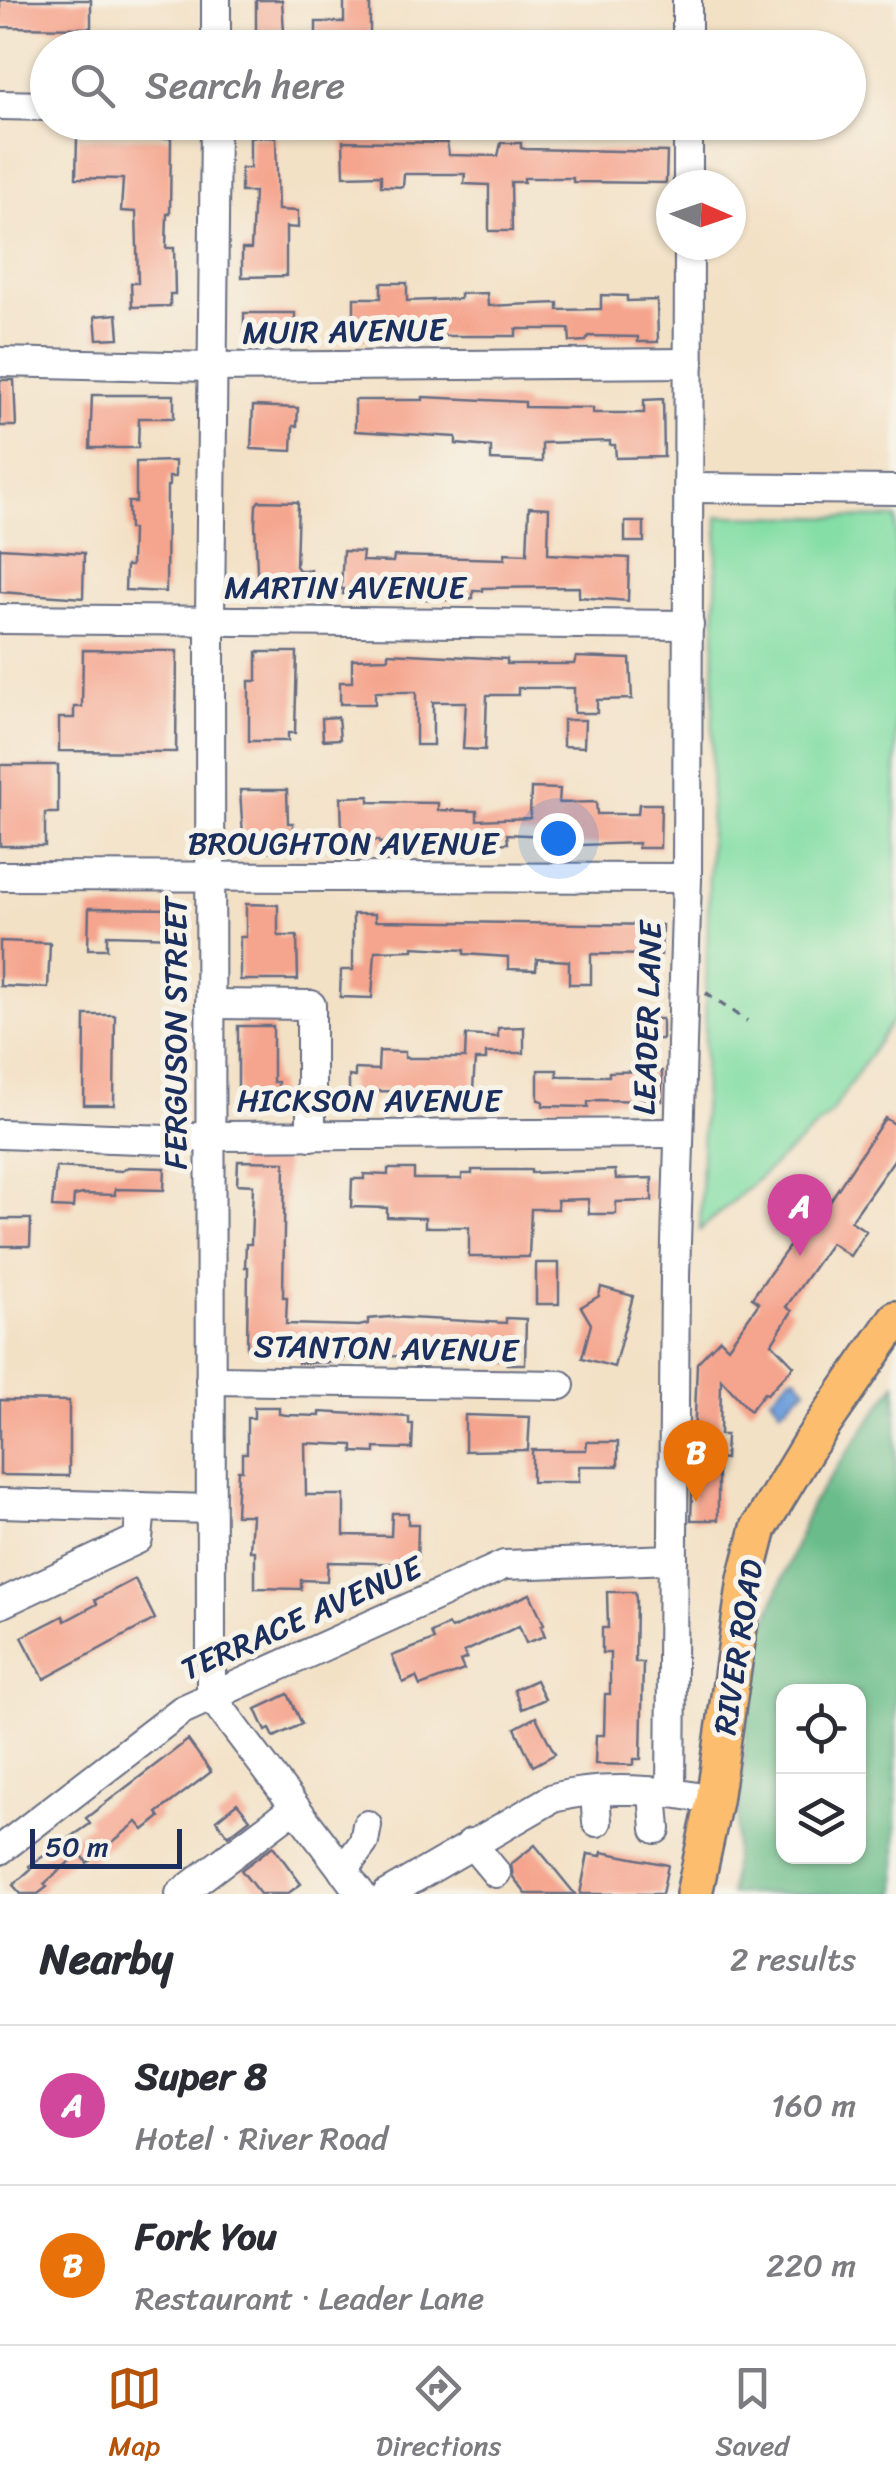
<!DOCTYPE html>
<html lang="en">
<head>
<meta charset="utf-8">
<style>
  :root { --surface:#fff; --page:#f2f2f3; --text:#2b2b33; --muted:#7c7c81; --line:#e1e1e2; --accent:#b45309 }
  body { margin:0; font-family:Sriracha,sans-serif; background:var(--page); color:var(--text) }
  .controls { position:absolute; right:30px; bottom:30px; display:grid; overflow:hidden; border-radius:20px; box-shadow:0 2px 8px #0004 }
  .controls button { width:90px; height:90px; display:grid; place-items:center; padding:0; border:0; border-bottom:2px solid var(--line); background:var(--surface); color:var(--text); font:50px sans-serif }
  .compass { position:absolute; left:656px; top:170px; width:90px; height:90px; border-radius:50%; background:var(--surface); box-shadow:0 2px 8px #0004; rotate:92deg }
  .scale { position:absolute; left:30px; bottom:25px; width:152px; box-sizing:border-box; padding-left:10px; border:5px solid #1b2f5e; border-top:0; font-size:28px; line-height:35px; white-space:nowrap; color:#1b2f5e; -webkit-text-stroke:8px #f7f3e8; paint-order:stroke }
  .you { position:absolute; left:558px; top:838px; width:35px; height:35px; margin:-25px; border:8px solid #fff; border-radius:50%; background:#1a73e8; box-shadow:0 0 0 15px #1a73e833 }
  .badge { display:grid; place-items:center; width:65px; height:65px; border-radius:50%; background:var(--accent); color:#fff; font-size:32px; font-weight:700 }
  .pin { position:absolute; translate:-50% -82px; filter:drop-shadow(0 2px 5px #0008) }
  .pin::after { content:''; position:absolute; top:52px; width:35px; height:30px; background:inherit; clip-path:polygon(0 0,100% 0,50% 100%) }
  .list { margin:0; padding:0; list-style:none }
  h2 { display:flex; justify-content:space-between; align-items:center; height:130px; margin:0; padding:0 40px; font-size:42px }
  h2 small { font-size:32px; font-weight:400; color:var(--muted) }
  .list li { display:grid; grid-template-columns:65px 1fr auto; gap:30px; align-items:center; box-sizing:border-box; height:160px; padding:0 40px; border-top:2px solid var(--line) }
  .list b { display:block; font-size:38px; white-space:nowrap }
  .list p { margin:0; font-size:32px; white-space:nowrap; color:var(--muted) }
  .list em { font-size:32px; font-style:normal; color:var(--muted) }
  .icon { flex:none; width:55px; height:55px; fill:none; stroke:currentColor; stroke-width:2; stroke-linecap:round; stroke-linejoin:round }
  .map { position:relative; flex:none; width:896px; height:1894px; overflow:hidden }
  .search { position:absolute; background:var(--surface); box-shadow:0 2px 8px #0004; left:30px; right:30px; top:30px; height:110px; display:flex; align-items:center; gap:25px; box-sizing:border-box; padding:0 35px; border-radius:55px; color:var(--muted); font-size:38px }
  .sheet { height:450px; background:var(--surface) }
  nav { display:flex; justify-content:space-around; align-items:center; box-sizing:border-box; height:140px; border-top:2px solid var(--line); background:var(--surface); font-size:28px; color:var(--muted) }
  nav a { display:grid; justify-items:center; gap:5px }
  nav .on { color:var(--accent) }
  .map>svg:first-child { display:block }
</style>
</head>
<body>
<div class="map">
<svg width="896" height="1894" viewBox="0 0 896 1894">
  <rect width="100%" height="100%" fill="#f7f3e8"/>
  <filter id="ink" filterUnits="userSpaceOnUse"><feTurbulence type="fractalNoise" baseFrequency=".01" numOctaves="2"/><feDisplacementMap in="SourceGraphic" scale="20" xChannelSelector="R" yChannelSelector="G"/><feConvolveMatrix kernelMatrix="1 2 1 2 8 2 1 2 1" color-interpolation-filters="sRGB"/></filter>
  <filter id="wash" filterUnits="userSpaceOnUse"><feTurbulence type="fractalNoise" baseFrequency=".0048" numOctaves="4" result="noise"/><feDisplacementMap in="SourceGraphic" scale="40" xChannelSelector="R" yChannelSelector="G"/><feGaussianBlur stdDeviation="2.25" result="paint"/><feColorMatrix in="noise" values="0 0 0 0 0 0 0 0 0 0 0 0 0 0 0 0 0 1.4 0 .05"/><feComposite in="paint" operator="in"/></filter>
  <g filter="url(#wash)">
    <rect width="100%" height="100%" fill="#f3e1c6"/>
    <!-- green -->
    <path fill="#84dea5" stroke="#508682" stroke-width="2.5" d="M718 516 896 518V1015L830 1115 700 1230Z"/>
    <!-- forest -->
    <path fill="#6bbd8a" stroke="#437674" stroke-width="2.5" fill-rule="evenodd" d="M896 1383V1894H730L754 1653 811 1505ZM784 1692H858V1856H784Z"/>
    <!-- water -->
    <path fill="#73a2dc" stroke="#47689d" stroke-width="2.5" d="M792 1376H796L806 1388 781 1410 771 1397Z"/>
    <g id="blocks">
      <!-- building -->
      <g fill="#f5a48d">
        <path d="M0 0H91V28L0 27Z"/>
        <path d="M256 0H282L285 48H250V32H256Z"/>
        <path d="M344 0H370V48H321V41H316V22H344Z"/>
        <path d="M250 137H276L278 210 298 211V228L286 227V276L242 277V249H251L254 192H241V168H250Z"/>
        <path d="M77 138H171L170 214H167L166 248H174L175 294H170V306L132 307 131 283H138L136 212 121 211 123 179 76 178Z"/>
        <path d="M343 141 447 143 449 155 498 156 501 143H521V148L525 149 667 152 666 183 573 182V178H524V182H511L512 231H489V185L464 184 465 174H404L403 187 381 186V175L344 176Z"/>
        <path d="M381 283H407V301L460 299V294L487 293 488 306 558 303V310L601 309V295L627 296V301L657 300 658 342H638V337L589 336 586 341 570 342 569 329H516V336H433L432 323 377 324V339H354V298H381Z"/>
        <path d="M244 313H295V334H291L290 338H244Z"/>
        <path d="M117 314 119 338 97 339 95 316Z"/>
        <path d="M0 380H14L16 426H0Z"/>
        <path d="M92 395H174V418H139L138 448H90Z"/>
        <path d="M423 397 525 402V407L593 408V413H644V400L663 399 664 457 616 458 615 445H610V441L542 443V462L491 460V447L456 444V437L355 431V400H423Z"/>
        <path d="M253 406 298 408 297 426H293L292 451 251 449Z"/>
        <path d="M175 461V477H169V486H167L166 592 125 590 126 566H131L132 529H129L128 502H136V462Z"/>
        <path d="M259 501 298 502 296 566 299 570H311L312 590 258 594 255 524 256 505Z"/>
        <path d="M529 507 549 508 548 554 629 558 628 601 579 597V587L483 588V591H473V598L444 600 343 594 344 589H341L343 551 363 552 362 561 393 562 394 556 505 559V553L527 554Z"/>
        <rect x="625" y="522" width="19" height="20"/>
        <path d="M0 548 84 553 83 598 0 592Z"/>
        <path d="M83 650 177 651 176 752 59 751V718H74V707H82Z"/>
        <path d="M257 652H297L295 733H288V741H249V681H257Z"/>
        <path d="M388 653 507 659V664H574L576 657 630 659 632 699 597 700V713H574V688H518V695H487L485 750 463 749 466 702H433V745H416V692H375V704H340V682H352V659L388 658Z"/>
        <path d="M338 717 340 739 323 740 322 718Z"/>
        <path d="M563 720H585L584 747 563 746Z"/>
        <path d="M0 765H58V813H45V846H0Z"/>
        <path d="M531 788 560 789 559 803 596 802 597 814H638L639 804H661L660 848H638V843L551 846V840H545L546 836 507 834 508 843 488 844H453V838L402 837V843H379V840L357 841V835L342 836 341 797 369 796V802L438 803V810L477 811V820L530 818Z"/>
        <path d="M240 790H287L288 823H293L294 850 244 852Z"/>
        <path d="M246 904 278 905V936H297L298 980H240V937H246Z"/>
        <path d="M89 908 177 909V937L107 935V949H88Z"/>
        <path d="M353 914H375V921L662 925 661 955 591 954V984H569V961L537 959 536 970 508 969V957L464 954V950L413 947V950L375 951 372 998 340 997 341 970H353Z"/>
        <path d="M0 941 50 943 48 988 0 986Z"/>
        <path d="M85 1015H115L114 1105H84Z"/>
        <path d="M639 1019H662V1039H638Z"/>
        <path d="M238 1026H273V1082H278V1108H238Z"/>
        <path d="M524 1027V1053H486V1060H475L472 1104 426 1106 425 1092 372 1091V1101H349V1076L355 1077V1069L378 1070 379 1051 405 1052V1058H465L466 1035 498 1037V1028Z"/>
        <path d="M538 1070H557V1076H609V1072L662 1071V1101L598 1100 588 1102V1107L543 1106V1101L538 1100Z"/>
        <path d="M885 1118 896 1125V1157L851 1221 866 1231 850 1256 831 1243 786 1307 792 1311 772 1343 794 1366 767 1394 764 1393 750 1411 721 1379 720 1435H726L725 1459 718 1458V1520H691L697 1363 720 1339 728 1347 759 1303 752 1298 814 1212 820 1216Z"/>
        <path d="M238 1161 285 1162 283 1297H287L286 1324 359 1326 368 1324V1319L389 1317 506 1323V1318L526 1319 525 1364H507L508 1360 436 1355V1350L403 1351V1356L347 1357 342 1358V1362L298 1363V1350L247 1348 248 1267H245L246 1244H251L253 1185 237 1184Z"/>
        <path d="M56 1167 122 1171 128 1167 165 1168 164 1190 115 1189V1195L83 1194 74 1196 73 1208 52 1207Z"/>
        <path d="M388 1169H414V1179H462V1174H472V1170H531V1173L615 1170 616 1179 652 1178V1201L616 1202V1214H589L588 1199 557 1200 558 1209H531L529 1257H469V1227H425V1218L387 1217V1208L351 1207 352 1179H364V1174L388 1175Z"/>
        <path d="M0 1219H31L30 1246H0Z"/>
        <rect x="536" y="1263" width="23" height="41"/>
        <path d="M601 1287 633 1296 614 1367 582 1358 591 1324 581 1307 599 1296Z"/>
        <path d="M0 1400 69 1401V1476L0 1475Z"/>
        <path d="M254 1407H279V1414L287 1415 320 1416V1412L409 1417V1424H413L412 1449 375 1448V1453L353 1452V1445L305 1443 306 1495H344V1535L391 1536 392 1513H408V1524H418L417 1564 328 1562 327 1581 301 1580V1589L255 1588V1551H250L252 1515H236L238 1470H242V1453H247V1418H254Z"/>
        <path d="M465 1415 530 1417 528 1450 465 1451Z"/>
        <path d="M587 1442H618V1466H579V1482H532V1450H586Z"/>
        <path d="M135 1579 155 1619 44 1679 22 1637 63 1616 65 1621 97 1604 95 1600Z"/>
        <path d="M607 1592H635L636 1600 635 1662H643L641 1759H634V1765L595 1764 596 1735H604L605 1694H610V1653H602V1628H608Z"/>
        <path d="M530 1594 544 1624 541 1626 545 1636 526 1643 519 1626 464 1652 467 1658 460 1661 464 1670 420 1686 416 1677 403 1683 392 1656 434 1640 431 1633 448 1625 451 1629Z"/>
        <path d="M536 1680 545 1699 522 1709 514 1690Z"/>
        <path d="M288 1694 302 1724 274 1737 270 1729 266 1731 256 1709Z"/>
        <path d="M536 1717 555 1754 533 1766 515 1728Z"/>
        <path d="M188 1740 211 1772 157 1813 160 1817 144 1830 137 1822 87 1863 82 1855 76 1856 44 1884 47 1887 38 1894H21L13 1885 31 1869 29 1866 90 1824 86 1818Z"/>
        <path d="M237 1803 250 1819 228 1836 216 1820Z"/>
        <path d="M535 1845 575 1894H526L513 1877 511 1864Z"/>
        <path d="M273 1846 301 1884 287 1894H260L241 1870Z"/>
        <path d="M602 1852 668 1865 662 1894H580L588 1854 601 1856Z"/>
      </g>
    </g>
  </g>
  <g filter="url(#ink)">
    <use href="#blocks" fill-opacity="0" stroke="#676d82" stroke-width="2.5"/>
    <g fill="none" stroke-linecap="round" stroke-linejoin="round">
      <defs>
        <g id="minor">
          <path d="M687 0V48"/>
          <path d="M216 48V0"/>
          <path d="M0 105 48 106"/>
          <path d="M215 122 210 621 211 1696 361 1894"/>
          <path d="M688 122V185"/>
          <path d="M0 362 211 367 689 363"/>
          <path d="M689 488 896 490"/>
          <path d="M0 619 689 625"/>
          <path d="M0 876 687 878"/>
          <path d="M210 1004 311 1005V1136"/>
          <path d="M0 1134 167 1140 209 1136 678 1133"/>
          <path d="M210 1380 560 1385"/>
          <path d="M0 1503 209 1509"/>
          <path d="M0 1604 138 1539 141 1507"/>
          <path d="M595 1792 597 1822"/>
          <path d="M653 1793 656 1829"/>
          <path d="M671 1793 675 1276 687 878 689 245"/>
          <path d="M471 1843 496 1873"/>
          <path d="M0 1850 182 1710 504 1565 673 1559"/>
          <path d="M343 1871 364 1842 367 1825"/>
          <path d="M180 1894 294 1808"/>
          <path d="M387 1894 553 1798C598 1785 668 1789 714 1801"/>
        </g>
        <path id="major" d="M694 1894 714 1801 746 1579 759 1528 809 1445 896 1319"/>
      </defs>
      <!-- minor casing -->
      <use href="#minor" stroke="#676d82" stroke-width="32"/>
      <!-- major casing -->
      <use href="#major" stroke="#676d82" stroke-width="40"/>
      <!-- path -->
      <path stroke="#676d82" stroke-width="4" stroke-dasharray="8 8" stroke-linecap="butt" d="M706 993 747 1021"/>
      <!-- minor -->
      <use href="#minor" stroke="#fff" stroke-width="28"/>
      <!-- major -->
      <use href="#major" stroke="#fcbd6e" stroke-width="35"/>
    </g>
  </g>
  <g text-anchor="middle" stroke-width="10" stroke-linejoin="round" paint-order="stroke">
    <!-- street labels -->
    <g font-size="32" fill="#1b2f5e" stroke="#f7f3e8">
      <text transform="translate(344 331) rotate(-1)" y="11">MUIR AVENUE</text>
      <text x="345" y="598">MARTIN AVENUE</text>
      <text x="343" y="854">BROUGHTON AVENUE</text>
      <text transform="translate(647 1018) rotate(-88)" y="11">LEADER LANE</text>
      <text transform="translate(175 1033) rotate(-90)" y="11">FERGUSON STREET</text>
      <text x="369" y="1111">HICKSON AVENUE</text>
      <text transform="translate(386 1348) rotate(1)" y="11">STANTON AVENUE</text>
      <text transform="translate(301 1618) rotate(-24)" y="11">TERRACE AVENUE</text>
      <text transform="translate(738 1647) rotate(-81)" y="11">RIVER ROAD</text>
    </g>
  </g>
</svg>
<div class="controls">
<button><svg class="icon" aria-label="locate" viewBox="0 0 24 24"><circle cx="12" cy="12" r="6"/><path d="M12 2v4M12 18v4M2 12h4M18 12h4"/></svg></button>
<button><svg class="icon" aria-label="layers" viewBox="0 0 24 24"><path d="M12 4l9 5-9 5-9-5zM3 14l9 5 9-5"/></svg></button>
</div>
<svg class="compass" viewBox="-18 -18 36 36"><path d="M0-13l5 13h-10z" fill="#e53935"/><path d="M0 13l5-13h-10z" fill="#7c7c81"/></svg>
<div class="scale">50 m</div>
<div class="you"></div>
<div class="pin badge" style="left:800px;top:1256px;background:#d1479c">A</div>
<div class="pin badge" style="left:696px;top:1502px;background:#e8710a">B</div>
<div class="search"><svg class="icon" aria-label="search" viewBox="0 0 24 24"><circle cx="10" cy="10" r="6"/><path d="M15 15l6 6"/></svg>Search here</div>
</div>
<section class="sheet">
<h2>Nearby<small>2 results</small></h2>
<ul class="list">
<li><span class="badge" style="background:#d1479c">A</span><div><b>Super 8</b><p>Hotel · River Road</p></div><em>160 m</em></li>
<li><span class="badge" style="background:#e8710a">B</span><div><b>Fork You</b><p>Restaurant · Leader Lane</p></div><em>220 m</em></li>
</ul>
</section>
<nav>
<a class="on"><svg class="icon" aria-label="map" viewBox="0 0 24 24"><path d="M3 6l6-2 6 2 6-2v14l-6 2-6-2-6 2zM9 4v14M15 6v14"/></svg>Map</a>
<a><svg class="icon" aria-label="directions" viewBox="0 0 24 24"><path d="M12 3l9 9-9 9-9-9zM9 14v-3h6M13 9l2 2-2 2"/></svg>Directions</a>
<a><svg class="icon" aria-label="saved" viewBox="0 0 24 24"><path d="M7 4h10v16l-5-4-5 4z"/></svg>Saved</a>
</nav>
</body>
</html>
